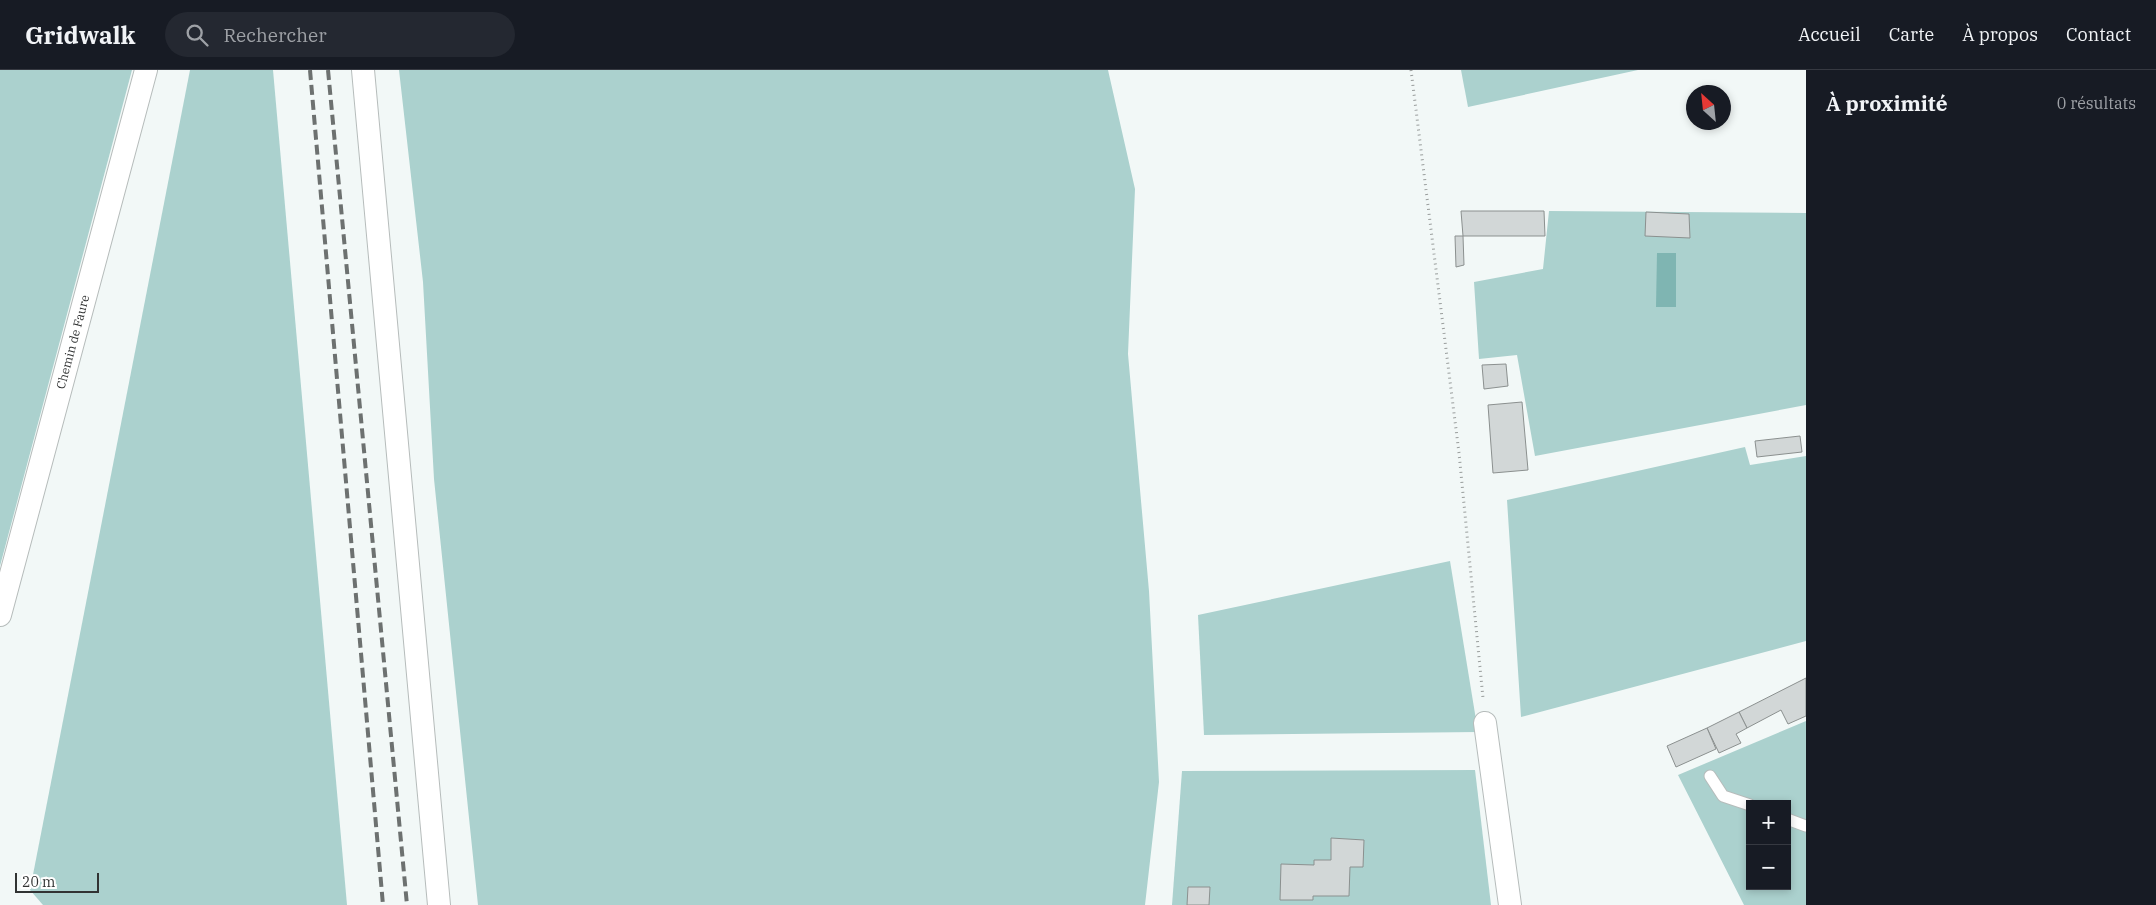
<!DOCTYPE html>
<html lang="fr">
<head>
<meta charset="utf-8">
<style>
  :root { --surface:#171b24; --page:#242831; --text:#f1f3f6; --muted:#9ea1a6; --line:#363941 }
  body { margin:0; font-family:"IBM Plex Serif",serif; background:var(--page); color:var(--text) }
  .controls { position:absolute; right:15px; bottom:15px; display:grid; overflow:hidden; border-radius:0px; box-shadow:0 2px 8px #0003 }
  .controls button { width:45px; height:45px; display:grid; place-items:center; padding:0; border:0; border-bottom:1px solid var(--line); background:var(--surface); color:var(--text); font:25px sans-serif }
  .compass { position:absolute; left:1686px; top:15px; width:45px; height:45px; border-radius:50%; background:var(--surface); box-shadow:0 2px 8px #0003; rotate:333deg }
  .scale { position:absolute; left:15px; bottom:12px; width:84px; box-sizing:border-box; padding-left:5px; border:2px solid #313333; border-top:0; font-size:14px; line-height:18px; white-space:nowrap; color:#313333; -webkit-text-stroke:4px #fff; paint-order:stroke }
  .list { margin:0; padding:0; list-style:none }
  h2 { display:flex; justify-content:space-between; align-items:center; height:65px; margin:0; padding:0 20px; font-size:21px }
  h2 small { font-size:16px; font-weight:400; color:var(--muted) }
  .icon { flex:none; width:28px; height:28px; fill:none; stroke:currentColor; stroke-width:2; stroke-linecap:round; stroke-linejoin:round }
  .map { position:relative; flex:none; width:1806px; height:835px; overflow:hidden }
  header { display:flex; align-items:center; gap:30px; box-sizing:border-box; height:70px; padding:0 25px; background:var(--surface); border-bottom:1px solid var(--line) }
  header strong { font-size:24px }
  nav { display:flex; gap:28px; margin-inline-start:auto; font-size:18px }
  .search { width:350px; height:45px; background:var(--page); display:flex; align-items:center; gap:12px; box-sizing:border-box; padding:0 18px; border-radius:28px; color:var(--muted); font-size:19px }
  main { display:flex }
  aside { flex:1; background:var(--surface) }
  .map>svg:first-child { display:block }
</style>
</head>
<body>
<header>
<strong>Gridwalk</strong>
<div class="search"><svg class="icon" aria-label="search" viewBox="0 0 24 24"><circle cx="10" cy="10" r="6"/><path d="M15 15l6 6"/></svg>Rechercher</div>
<nav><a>Accueil</a><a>Carte</a><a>À propos</a><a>Contact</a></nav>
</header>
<main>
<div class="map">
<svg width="1806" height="835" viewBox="0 0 1806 835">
  <rect width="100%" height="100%" fill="#f2f8f7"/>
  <!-- green -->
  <g fill="#abd1ce" fill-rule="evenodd">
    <path d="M0 0H132L0 496Z"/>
    <path d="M190 0H273L347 835H43L30 820Z"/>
    <path d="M399 0H1108L1135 119 1128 284 1149 521 1159 712 1145 835H478L434 409 423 212Z"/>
    <path d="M1461 0H1638L1468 37Z"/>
    <path d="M1549 141 1806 143V335L1535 386 1517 285 1479 289 1474 212 1543 199Z"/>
    <path d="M1745 377 1750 395 1806 386V571L1521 647 1507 430Z"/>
    <path d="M1450 491 1478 662 1204 665 1198 545Z"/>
    <path d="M1806 651V835H1744L1678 705ZM1750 734H1787V816H1750Z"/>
    <path d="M1475 700 1491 835H1172L1182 701Z"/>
  </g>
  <!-- water -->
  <path fill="#7fb5b2" d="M1657 183H1676V237H1656Z"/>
  <!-- building -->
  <g fill="#d2d7d7" stroke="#8b908f">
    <path d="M1461 141H1544L1545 166H1463Z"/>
    <path d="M1646 142 1689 144 1690 168 1645 166Z"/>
    <path d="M1455 166H1463L1464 195 1456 197Z"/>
    <path d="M1506 294 1508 316 1484 319 1482 295Z"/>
    <path d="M1522 332 1528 400 1493 403 1488 335Z"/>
    <path d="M1800 366 1802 382 1757 387 1755 371Z"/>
    <path d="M1806 608V646L1788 654 1781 640 1747 658 1739 642Z"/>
    <path d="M1739 642 1747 658 1736 664 1741 673 1719 683 1707 658Z"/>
    <path d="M1707 658 1716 679 1676 697 1667 676Z"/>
    <path d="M1331 768 1364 770 1363 797H1350L1349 826H1313V830H1280L1281 794 1314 795V790H1331Z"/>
    <path d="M1188 817H1210L1209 835H1187Z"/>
  </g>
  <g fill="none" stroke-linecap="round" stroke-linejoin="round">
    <defs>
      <g id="service">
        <path d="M1710 706 1723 726 1750 735"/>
        <path d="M1787 749 1806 756"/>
      </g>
      <g id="minor">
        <path d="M363 0 439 835"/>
        <path d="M0 545 146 0"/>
        <path d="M1485 653 1510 835"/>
      </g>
    </defs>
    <!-- service casing -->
    <use href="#service" stroke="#b6bcbb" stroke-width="13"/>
    <!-- minor casing -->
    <use href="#minor" stroke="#b6bcbb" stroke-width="24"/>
    <!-- path -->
    <path stroke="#999d9c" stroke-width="3" stroke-dasharray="1 4" stroke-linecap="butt" d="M1411 0 1459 383 1483 628"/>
    <!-- service -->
    <use href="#service" stroke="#fff" stroke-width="11"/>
    <!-- minor -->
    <use href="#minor" stroke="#fff" stroke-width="22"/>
    <!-- rail -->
    <g stroke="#6d7170" stroke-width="4" stroke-dasharray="10 5" stroke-linecap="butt">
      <path d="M310 0 383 835"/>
      <path d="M328 0 407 835"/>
    </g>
  </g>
  <g text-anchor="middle" stroke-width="4" stroke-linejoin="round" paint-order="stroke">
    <!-- street labels -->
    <g font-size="12" fill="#313333" stroke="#fff">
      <text transform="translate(73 272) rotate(-75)" y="4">Chemin de Faure</text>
    </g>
  </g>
</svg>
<div class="controls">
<button>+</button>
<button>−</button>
</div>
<svg class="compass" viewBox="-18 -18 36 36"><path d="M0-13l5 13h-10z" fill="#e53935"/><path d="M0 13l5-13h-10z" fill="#9ea1a6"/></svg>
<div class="scale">20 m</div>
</div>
<aside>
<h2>À proximité<small>0 résultats</small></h2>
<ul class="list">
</ul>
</aside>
</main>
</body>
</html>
